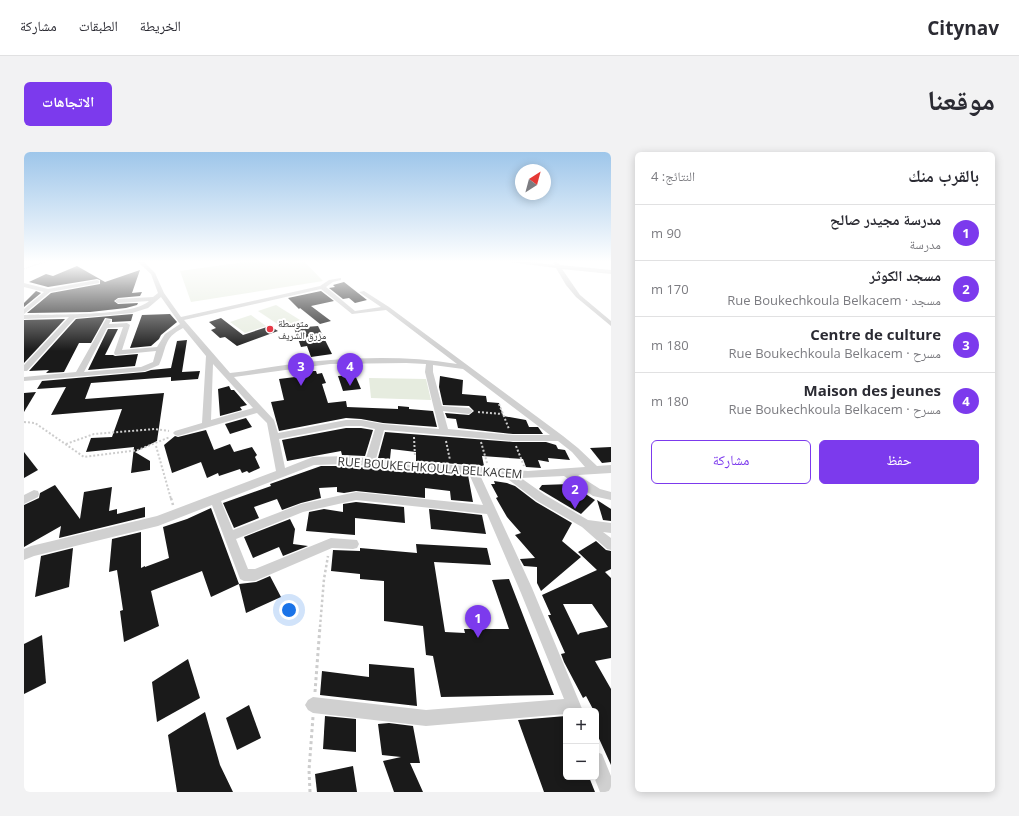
<!DOCTYPE html>
<html lang="ar">
<head>
<meta charset="utf-8">
<style>
  :root { --surface:#fff; --page:#f2f2f3; --text:#2b2b33; --muted:#7c7c81; --line:#e1e1e2; --accent:#7c3aed }
  body { margin:0; font-family:"Open Sans","Noto Naskh Arabic",sans-serif; background:var(--page); color:var(--text); direction:rtl }
  .controls { position:absolute; right:12px; bottom:12px; display:grid; overflow:hidden; border-radius:6px; box-shadow:0 2px 10px #0003 }
  .controls button { width:36px; height:36px; display:grid; place-items:center; padding:0; border:0; border-bottom:1px solid var(--line); background:var(--surface); color:var(--text); font:20px sans-serif }
  .compass { position:absolute; left:491px; top:12px; width:36px; height:36px; border-radius:50%; background:var(--surface); box-shadow:0 2px 10px #0003; rotate:36deg }
  .you { position:absolute; left:265px; top:458px; width:14px; height:14px; margin:-10px; border:3px solid #fff; border-radius:50%; background:#1a73e8; box-shadow:0 0 0 6px #1a73e833 }
  .badge { display:grid; place-items:center; width:26px; height:26px; border-radius:50%; background:var(--accent); color:#fff; font-size:13px; font-weight:700 }
  .pin { position:absolute; translate:-50% -33px; filter:drop-shadow(0 1px 2px #0008) }
  .pin::after { content:''; position:absolute; top:21px; width:14px; height:12px; background:inherit; clip-path:polygon(0 0,100% 0,50% 100%) }
  .list { margin:0; padding:0; list-style:none }
  h2 { display:flex; justify-content:space-between; align-items:center; height:52px; margin:0; padding:0 16px; font-size:17px }
  h2 small { font-size:13px; font-weight:400; color:var(--muted) }
  .list li { display:grid; grid-template-columns:26px 1fr auto; gap:12px; align-items:center; box-sizing:border-box; height:56px; padding:0 16px; border-top:1px solid var(--line) }
  .list b { display:block; font-size:15px; white-space:nowrap }
  .list p { margin:0; font-size:13px; white-space:nowrap; color:var(--muted) }
  .list em { font-size:13px; font-style:normal; color:var(--muted) }
  .actions { display:flex; gap:8px; padding:12px 16px }
  .actions a { flex:1; padding:9px 0; border:1px solid var(--accent); border-radius:6px; text-align:center; font-size:14px; color:var(--accent) }
  .actions .main { background:var(--accent); color:#fff }
  .map { position:relative; flex:none; width:587px; height:640px; overflow:hidden; direction:ltr; border-radius:6px }
  header { display:flex; align-items:center; gap:24px; box-sizing:border-box; height:56px; padding:0 20px; background:var(--surface); border-bottom:1px solid var(--line) }
  header strong { font-size:19px }
  nav { display:flex; gap:22px; margin-inline-start:auto; font-size:14px }
  .intro { display:flex; align-items:center; justify-content:space-between; box-sizing:border-box; height:96px; padding:0 24px }
  h1 { margin:0; font-size:28px }
  .button { padding:10px 18px; border-radius:6px; background:var(--accent); color:#fff; font-size:14px; font-weight:700 }
  main { display:flex; gap:24px; padding:0 24px }
  aside { flex:1; background:var(--surface); border-radius:6px; box-shadow:0 2px 10px #0003 }
  .map>svg:first-child { display:block }
</style>
</head>
<body>
<header>
<strong>Citynav</strong>
<nav><a>الخريطة</a><a>الطبقات</a><a>مشاركة</a></nav>
</header>
<div class="intro"><h1>موقعنا</h1><a class="button">الاتجاهات</a></div>
<main>
<aside>
<h2>بالقرب منك<small>النتائج: 4</small></h2>
<ul class="list">
<li><span class="badge">1</span><div><b>مدرسة مجيدر صالح</b><p>مدرسة</p></div><em>90 m</em></li>
<li><span class="badge">2</span><div><b>مسجد الكوثر</b><p>مسجد · Rue Boukechkoula Belkacem</p></div><em>170 m</em></li>
<li><span class="badge">3</span><div><b>Centre de culture</b><p>مسرح · Rue Boukechkoula Belkacem</p></div><em>180 m</em></li>
<li><span class="badge">4</span><div><b>Maison des jeunes</b><p>مسرح · Rue Boukechkoula Belkacem</p></div><em>180 m</em></li>
</ul>
<div class="actions"><a class="main">حفظ</a><a>مشاركة</a></div>
</aside>
<div class="map">
<svg width="587" height="640" viewBox="0 0 587 640">
  <rect width="100%" height="100%" fill="#fff"/>
  <!-- green -->
  <g fill="#e6ecdf">
    <path d="M228 109H280L299 129 167 150 156 119Z"/>
    <path d="M252 153 276 168 258 175 234 159Z"/>
    <path d="M227 163 242 174 221 181 206 170Z"/>
    <path d="M345 226 402 227 407 248 347 246Z"/>
  </g>
  <!-- building -->
  <g fill="#1a1a1a" fill-rule="evenodd">
    <path d="M53 114 81 130 116 118 108 141 118 140 116 144 94 146 90 149 94 152 114 151 113 153 102 156 66 160 3 161 27 141 76 132V128L73 127 24 135 5 130 22 122 29 124Z"/>
    <path d="M320 130 334 141 343 148 331 151 325 146 319 147 305 136 311 135 309 133Z"/>
    <path d="M12 139 17 141 0 155V151Z"/>
    <path d="M297 139 310 149 287 154 307 169 296 172 276 156 275 157 264 146Z"/>
    <path d="M109 162 107 169 88 170V167L81 166 67 191H55L40 220 22 221 25 218 5 219 52 167Z"/>
    <path d="M146 162 153 170 137 183 135 187 127 194 106 196 118 163Z"/>
    <path d="M197 166 219 183 246 174 254 179 213 194 201 185 196 186 187 178 192 176 185 170Z"/>
    <path d="M41 167 0 211V168Z"/>
    <path d="M294 174 308 202 287 205 283 194 277 195 270 176Z"/>
    <path d="M84 177H94L81 203H89L91 204 114 202 111 214 64 218Z"/>
    <path d="M163 188 158 220 176 219 174 227 147 229V225L67 231 61 247 140 241 133 289 111 300 126 309V318L107 321 110 295 62 300 67 286 88 285 98 257 27 263 42 235 13 237 18 229 121 220 127 218 147 216 153 189Z"/>
    <path d="M284 219H292L293 222 298 221 302 231 298 232 304 251 322 249 323 255 374 257V254L385 255V257L409 259 413 275 359 271 337 267 322 266 255 279 247 250 260 248 255 227 279 224 278 221Z"/>
    <path d="M331 223 337 237 319 239 314 224Z"/>
    <path d="M416 224 439 228 438 242 462 244 463 250 475 251 479 264 502 268 505 275H514L519 282H489L434 276 432 267 423 266 421 261 445 263 450 259 445 254 419 253 415 235Z"/>
    <path d="M205 234 207 238H210L223 253 216 255 218 258 196 264 194 237Z"/>
    <path d="M12 240 0 260V241Z"/>
    <path d="M222 266 228 275 206 282 201 272Z"/>
    <path d="M322 276H337L349 278 341 304 318 303 317 299 263 309 258 288Z"/>
    <path d="M182 278 190 298 206 292 210 300 228 295 233 303 231 305 236 316 225 321 223 319 218 321 216 317 195 324 194 321 183 326 177 310 148 321 140 293 151 284 154 285Z"/>
    <path d="M361 280 489 290H522L532 293 534 297 541 298 546 308 524 306 525 310 514 308 517 316 502 315 499 307 458 304 460 314 392 309V300L367 297 366 307 354 306Z"/>
    <path d="M587 295V310L578 311 566 296Z"/>
    <path d="M0 300 14 318 0 326Z"/>
    <path d="M297 314H321L444 323 449 350 427 348 426 339 401 336V346L332 339 320 341 313 340V335L295 336 297 346 277 351 258 358 253 347 230 355 235 366 210 376 199 351 247 334 246 332Z"/>
    <path d="M470 329 483 331 491 334 512 350 548 371 538 389 557 405 517 439 513 431V415L500 414 496 407 511 406 491 383 497 381 483 365 472 346 474 345 467 332H471Z"/>
    <path d="M546 332 571 348 557 362 515 337 518 333Z"/>
    <path d="M31 333 56 367 60 340 88 335 85 359 93 357V362L121 355V365L35 386 37 374 0 395V353L15 346 16 341Z"/>
    <path d="M573 348 587 357V369L579 368Z"/>
    <path d="M332 350 380 355 381 371 331 366V383L282 379 285 360 300 357 319 360V352Z"/>
    <path d="M187 356 215 432 187 445 178 419 127 439 135 474 100 490 96 459 99 458 93 418 85 420 88 387 117 380V416L121 414V415L145 406 139 375 163 367Z"/>
    <path d="M405 357 458 363 462 382 407 377Z"/>
    <path d="M266 367 271 377 269 392 284 394 259 404 255 395 229 406 220 385Z"/>
    <path d="M572 389 582 398 587 399V417L581 420 587 426V506L571 509 587 537V613L572 580V559H570L562 544 559 546 540 510 537 502 541 501 524 463H527L518 443 573 418 554 400ZM539 452H568L584 475 556 481 554 483Z"/>
    <path d="M392 392 463 396 467 413 410 410 421 480 441 481 440 477H485L468 428 485 427 530 543 417 545 409 504 402 503 399 474 360 469V429L336 427V422L307 419 309 398 336 399V396L393 401Z"/>
    <path d="M49 396 45 435 11 445 17 404Z"/>
    <path d="M246 424 257 445 222 461 215 432 232 430Z"/>
    <path d="M18 483 22 531 0 542V492Z"/>
    <path d="M164 507 176 546 133 570 128 530Z"/>
    <path d="M345 512 390 516 393 554 296 543 298 519 345 525Z"/>
    <path d="M225 553 237 586 213 598 202 566Z"/>
    <path d="M181 560 196 613 209 640H153L144 583Z"/>
    <path d="M301 564 332 567V600L299 597Z"/>
    <path d="M542 564V625H565L571 640H520L494 568Z"/>
    <path d="M365 571 389 574 396 611H386L399 640H370L359 609 377 605 358 603 354 572Z"/>
    <path d="M329 614 333 640H293L291 622Z"/>
  </g>
  <g fill="none" stroke-linecap="round" stroke-linejoin="round">
    <!-- path-far3 -->
    <path stroke="#cdcdcd" stroke-width="1" stroke-dasharray="1 1" stroke-linecap="butt" d="M0 117 23 109"/>
    <!-- path-far2 -->
    <g stroke="#cdcdcd" stroke-width="2" stroke-dasharray="2 2" stroke-linecap="butt">
      <path d="M475 252 485 277"/>
      <path d="M454 260 478 262"/>
      <path d="M0 270 11 271 60 305 114 298 146 285"/>
      <path d="M390 285 391 305"/>
      <path d="M422 289 426 308"/>
      <path d="M457 290 463 311"/>
      <path d="M42 292 70 282 131 277 145 279"/>
      <path d="M132 294 147 347"/>
      <path d="M492 294 500 314"/>
    </g>
    <!-- path-far1 -->
    <g stroke="#cdcdcd" stroke-width="2.5" stroke-dasharray="2.5 2.5" stroke-linecap="butt">
      <path d="M147 346 149 353"/>
      <path d="M296 475 300 427 304 404"/>
    </g>
    <!-- path -->
    <g stroke="#cdcdcd" stroke-width="3" stroke-dasharray="3 3" stroke-linecap="butt">
      <path d="M291 540 296 474"/>
      <path d="M286 640 285 618 289 565"/>
    </g>
    <!-- minor -->
    <g fill="#d0d0d0" fill-rule="evenodd">
      <path d="M113 109H119L131 121 140 141 157 165 296 134 305 128 317 126V128L309 130 302 135 331 159 357 155 335 140 340 139 365 155 539 284 554 296 573 314 587 313V321L554 323 576 337 587 340V348L569 344 540 324 497 326 521 343 564 368 587 371V381L579 380 587 386V398L583 397 558 375 513 349 481 325 456 323 508 436 559 559H542V562L402 574 289 561 284 558 281 553 284 548 289 545 402 558 540 547 497 441 463 362 332 348 279 360 212 387 224 417H231L307 386 333 388 335 392 333 396 329 397 308 396 231 429H220L216 427 188 353 134 374 10 404 0 408V397L7 394 133 364 252 319 243 271 233 261 154 284 151 283 149 281 151 279 178 271 182 204 159 176C139 186 143 196 135 213L121 219 0 229V225L52 220 82 167 87 168 85 172 103 171 106 173 98 198 133 195 141 182 156 172 137 145 124 156 108 161 51 166 3 219H0V213L45 165 0 167V163C26 162 108 165 125 149L94 151 91 149 94 147 129 145 134 141 127 122ZM297 137 328 162 362 158 433 212C391 205 349 205 307 208 273 210 239 217 206 221L160 168ZM99 175 90 201 91 203 132 199 129 210 117 215 60 220 83 176ZM382 211 402 212 401 220 415 277 359 272 337 268H322L254 281 250 268 210 225 306 212ZM189 212 229 256 187 268ZM409 213 439 217 526 283H489L424 277 419 259 445 262 449 259 445 256 418 254 409 220ZM322 274H337L351 277 342 306 321 304 289 305 261 316 255 287ZM360 278 489 289H534L548 300 561 315 504 319 352 307ZM321 312 445 322 459 353 332 340 277 352 209 378 197 349 290 313Z"/>
      <path d="M497 109 531 113 529 111 532 109 536 113 587 118V122L538 117 556 143 587 169V174L552 145 542 133 532 116 485 110Z"/>
      <path d="M73 128 75 129V131L26 140 0 162V157L20 140 0 135V131L24 137Z"/>
      <path d="M10 338 14 339 15 342 14 345 0 352V343Z"/>
      <path d="M572 600 578 602 587 624V640H576L570 625H572Z"/>
    </g>
  </g>
  <!-- sky -->
  <linearGradient id="sky" x2="0" y2="1"><stop stop-color="#9ec6ea"/><stop offset="0.55" stop-color="#fff"/><stop offset="1" stop-color="#fff" stop-opacity="0"/></linearGradient>
  <rect width="587" height="199" fill="url(#sky)"/>
  <!-- markers -->
  <circle fill="#e63946" stroke="#fff" stroke-width="1.5" cx="246" cy="177" r="4"/>
  <g text-anchor="middle" stroke-width="4" stroke-linejoin="round" paint-order="stroke">
    <!-- far-poi labels -->
    <g font-size="10" fill="#333" stroke="#fff" text-anchor="start">
      <text x="254" y="175">متوسطة<tspan x="254" dy="12">مزرق الشريف</tspan></text>
    </g>
    <!-- street labels -->
    <g font-size="12" fill="#333" stroke="#fff">
      <text transform="translate(406 316) rotate(4)" y="4">RUE BOUKECHKOULA BELKACEM</text>
    </g>
  </g>
</svg>
<div class="controls">
<button>+</button>
<button>−</button>
</div>
<svg class="compass" viewBox="-18 -18 36 36"><path d="M0-13l5 13h-10z" fill="#e53935"/><path d="M0 13l5-13h-10z" fill="#7c7c81"/></svg>
<div class="you"></div>
<div class="pin badge" style="left:454px;top:486px">1</div>
<div class="pin badge" style="left:551px;top:357px">2</div>
<div class="pin badge" style="left:277px;top:234px">3</div>
<div class="pin badge" style="left:326px;top:234px">4</div>
</div>
</main>
</body>
</html>
